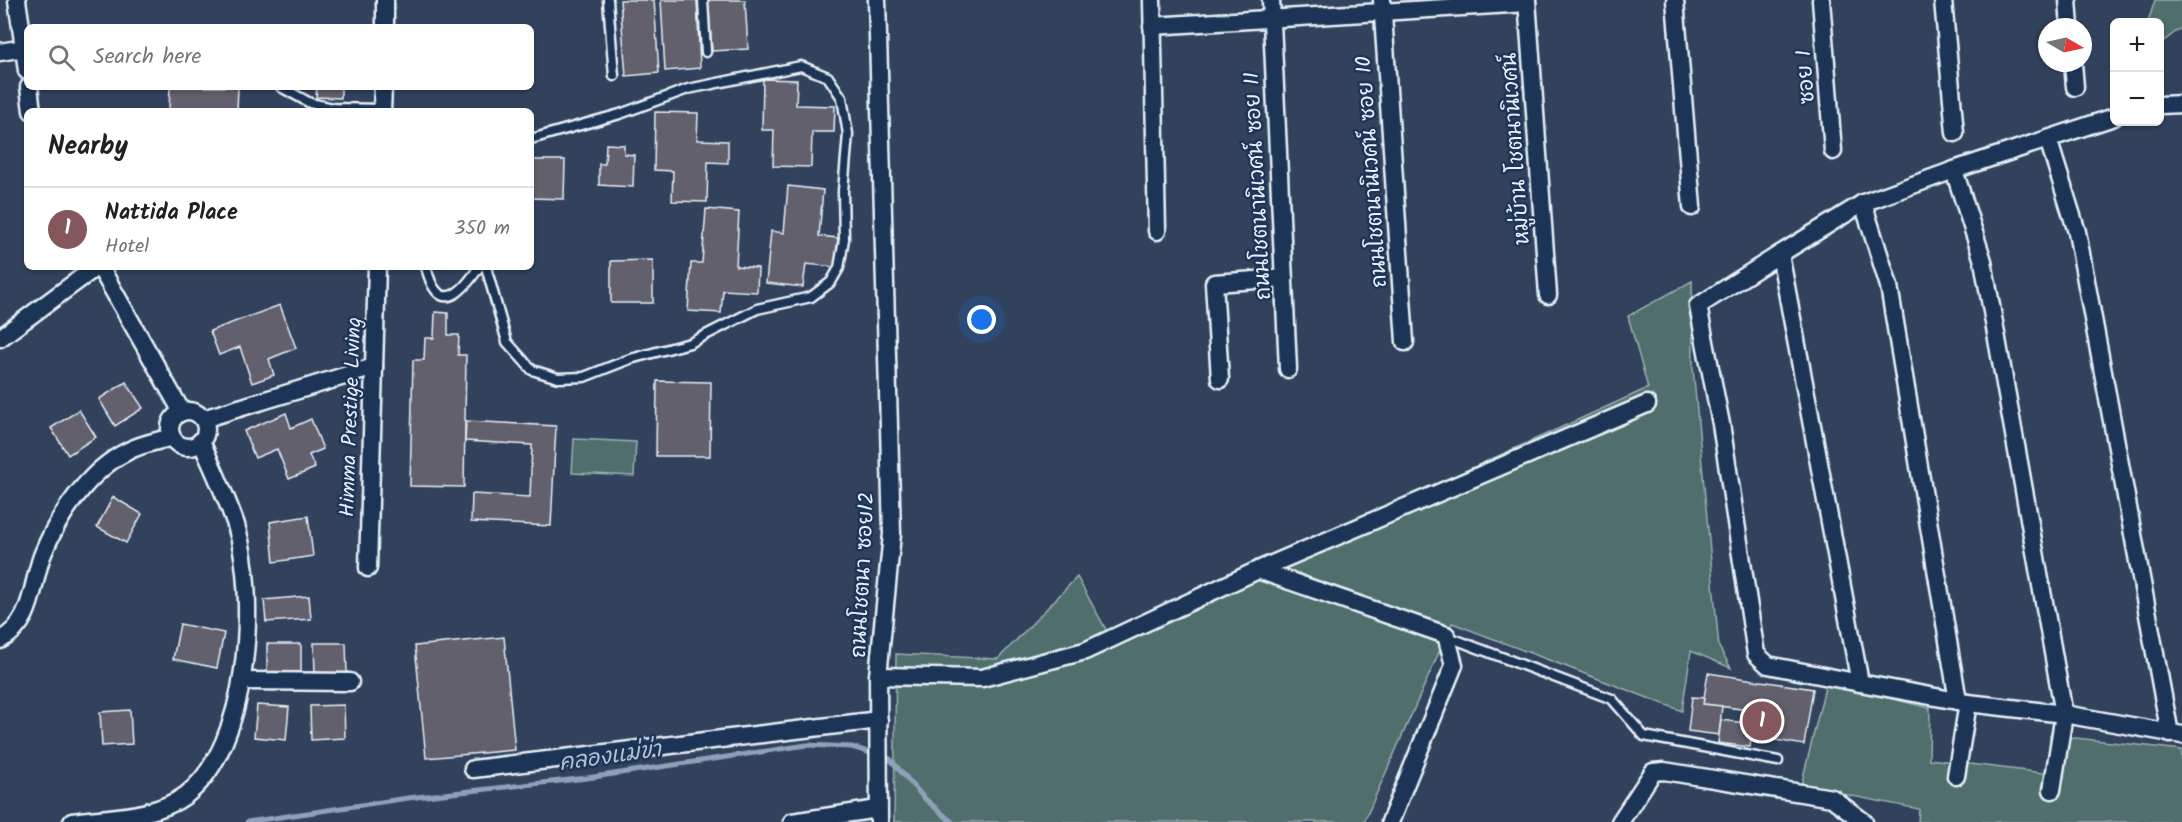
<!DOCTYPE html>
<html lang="en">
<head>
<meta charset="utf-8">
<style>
  :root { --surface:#fff; --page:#f2f2f2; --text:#202124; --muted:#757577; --line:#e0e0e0; --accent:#84575d }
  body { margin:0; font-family:Kalam,"Playpen Sans Thai",sans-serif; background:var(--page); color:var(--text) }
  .controls { position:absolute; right:18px; top:18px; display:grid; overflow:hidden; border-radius:9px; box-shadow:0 2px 4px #0004 }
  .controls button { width:54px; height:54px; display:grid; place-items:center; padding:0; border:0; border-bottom:2px solid var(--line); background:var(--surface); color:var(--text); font:30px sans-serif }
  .compass { position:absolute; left:2038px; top:18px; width:54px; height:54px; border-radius:50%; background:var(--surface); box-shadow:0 2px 4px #0004; rotate:99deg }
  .you { position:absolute; left:982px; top:320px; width:21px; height:21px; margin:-15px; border:4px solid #fff; border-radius:50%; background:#1a73e8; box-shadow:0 0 0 9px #1a73e833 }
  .badge { display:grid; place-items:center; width:39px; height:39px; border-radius:50%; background:var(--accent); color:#fff; font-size:20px; font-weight:700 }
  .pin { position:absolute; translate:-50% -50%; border:3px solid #fff; box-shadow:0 2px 6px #0006 }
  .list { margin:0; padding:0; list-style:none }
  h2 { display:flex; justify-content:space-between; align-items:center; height:78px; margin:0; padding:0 24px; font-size:26px }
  h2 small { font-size:20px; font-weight:400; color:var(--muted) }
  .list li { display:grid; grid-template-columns:39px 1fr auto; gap:18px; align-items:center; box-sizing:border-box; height:84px; padding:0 24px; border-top:2px solid var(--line) }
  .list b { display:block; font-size:22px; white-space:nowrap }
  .list p { margin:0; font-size:20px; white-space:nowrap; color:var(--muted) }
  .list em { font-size:20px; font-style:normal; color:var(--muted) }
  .icon { flex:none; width:33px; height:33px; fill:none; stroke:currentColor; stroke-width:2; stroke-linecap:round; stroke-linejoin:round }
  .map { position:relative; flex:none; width:2182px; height:822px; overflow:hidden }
  .search { position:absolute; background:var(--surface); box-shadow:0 2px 4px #0004; left:24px; top:24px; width:510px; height:66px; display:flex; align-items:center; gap:15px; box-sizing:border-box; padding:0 21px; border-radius:9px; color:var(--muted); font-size:22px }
  .panel { position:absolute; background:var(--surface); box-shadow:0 2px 4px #0004; left:24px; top:108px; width:510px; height:162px; border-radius:9px }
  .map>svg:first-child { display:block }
</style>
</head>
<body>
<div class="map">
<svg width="2182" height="822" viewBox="0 0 2182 822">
  <rect width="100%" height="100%" fill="#32425d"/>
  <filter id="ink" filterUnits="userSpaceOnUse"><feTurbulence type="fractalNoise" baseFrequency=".0167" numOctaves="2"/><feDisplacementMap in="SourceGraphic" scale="12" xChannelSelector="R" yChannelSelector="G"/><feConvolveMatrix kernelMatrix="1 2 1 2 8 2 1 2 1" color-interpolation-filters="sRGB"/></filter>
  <g filter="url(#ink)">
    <!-- green -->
    <g fill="#506e6c" stroke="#9cb0b2" stroke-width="1.5">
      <path d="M2155 0H2182V27L2160 44V22H2148Z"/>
      <path d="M1692 281 1693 368 1719 647 1731 668 1691 651 1682 711 1452 623 1364 822H894L896 654 998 659 1077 577 1108 633 1648 388 1628 316Z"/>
      <path d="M574 439 636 442 634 476 572 473Z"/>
      <path d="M1826 683 1930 708 1929 759 2051 774 2050 735 2182 750V822H1918L1919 809 1801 786Z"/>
    </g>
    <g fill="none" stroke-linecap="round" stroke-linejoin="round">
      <!-- stream -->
      <path stroke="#8da2ba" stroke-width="5" d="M247 822 408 798 587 778 807 745 852 747 890 759 924 798 952 822"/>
    </g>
    <!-- building -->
    <g fill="#62616c" stroke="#e8f1f8" stroke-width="1.5">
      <path d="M620 0H654L659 73 626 76Z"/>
      <path d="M661 0H697L700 68 665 71Z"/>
      <path d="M708 0H745L748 49 712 51Z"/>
      <path d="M763 79 797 80 796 105 835 106 834 132H812L811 167 773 166 774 130H762Z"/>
      <path d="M170 87H238L237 111H169Z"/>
      <path d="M317 87H341V98L316 97Z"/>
      <path d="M655 112 698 113 697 140 728 141V163L708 162 707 202 672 201 673 171 654 170Z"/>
      <path d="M606 144 624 145V154L634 155 633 187 599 185V164H605Z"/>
      <path d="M531 160H565L564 199 531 198Z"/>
      <path d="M788 186 823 190 819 236 838 238 835 267 806 264 803 287 766 283 771 231 784 233Z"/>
      <path d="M706 209 739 212 736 266 758 268 757 292 723 290 721 313 688 311 691 263H702Z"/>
      <path d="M653 260V303H611V261Z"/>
      <path d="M280 305 296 348 269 359 274 375 252 383 240 347 219 355 210 331Z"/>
      <path d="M435 312 448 313V335H459L458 355H466L464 487 410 486 413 360H424L425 338H434Z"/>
      <path d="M657 381 711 382 710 456H656Z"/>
      <path d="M126 382 143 408 115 426 99 399Z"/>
      <path d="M79 410 96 437 68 455 51 428Z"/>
      <path d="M286 413 291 428 311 419 323 449 309 455 315 468 289 479 277 449 255 458 244 431Z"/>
      <path d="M466 421 556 426 551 526 471 522 472 494 530 497 532 445 465 441Z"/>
      <path d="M113 497 142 514 126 543 97 527Z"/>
      <path d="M308 516 313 556 274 562 270 522Z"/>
      <path d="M309 596 311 619 266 622 264 600Z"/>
      <path d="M180 624 224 633 217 668 173 659Z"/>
      <path d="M504 637 515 750 426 758 415 646Z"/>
      <path d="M314 643H346L347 673H315Z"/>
      <rect x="267" y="644" width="34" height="32"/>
      <path d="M1708 673 1813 689 1804 745 1775 740 1779 714 1703 704Z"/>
      <path d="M1692 697 1704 698 1703 704 1722 706 1719 735 1688 731Z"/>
      <path d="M257 705 289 707 286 740 254 737Z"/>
      <path d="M344 705 345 738 311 740 310 706Z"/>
      <path d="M130 710 132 744 102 746 100 712Z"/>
      <path d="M1721 720 1753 724 1750 747 1718 743Z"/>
    </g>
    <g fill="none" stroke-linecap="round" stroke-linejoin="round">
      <defs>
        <g id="lane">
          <path d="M608 0 614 76"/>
          <path d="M703 0 706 52"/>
          <path d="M281 87 310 103 333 108 382 109"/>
          <path d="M426 267C438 315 460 296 479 267"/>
          <path d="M486 267 507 342 532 370 558 378 584 377 630 359 690 343 757 309 811 297 831 282 839 268 844 239 843 191 848 134 842 98 828 77 801 66 688 89 620 114 531 139"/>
          <path d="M1446 636 1612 699 1644 736 1778 761"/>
        </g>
        <g id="street">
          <path d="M877 0 892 534 878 676 879 822"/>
          <path d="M1152 0 1157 231"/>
          <path d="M1271 0 1288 369"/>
          <path d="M1382 0 1405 342"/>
          <path d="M1527 0 1548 295"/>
          <path d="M1675 0 1692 207"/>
          <path d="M1821 0 1833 151"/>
          <path d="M1943 0 1955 133"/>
          <path d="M2068 0 2070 27"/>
          <path d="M1152 26 1527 3"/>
          <path d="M385 27V0"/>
          <path d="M24 48 27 71"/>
          <path d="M0 52 24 48 17 0"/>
          <path d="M2073 63 2075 87"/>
          <path d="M29 87 32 111"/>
          <path d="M2160 105 2182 104"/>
          <path d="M382 111 383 87"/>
          <path d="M2114 117 1954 170 1983 261 2064 714 2182 735"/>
          <path d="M2048 139 2077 232 2170 734"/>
          <path d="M1954 170 1863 203 1780 254 1860 683 1968 703 2064 714 2052 790"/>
          <path d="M1863 203 1889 286 1958 701"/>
          <path d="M1780 254 1698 306 1721 424 1756 654 1768 665 1860 683"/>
          <path d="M100 267 182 412"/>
          <path d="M0 338 96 267"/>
          <path d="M1220 379 1214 283 1284 278"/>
          <circle cx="188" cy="429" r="18"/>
          <path d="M203 419 374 367"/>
          <path d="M368 568 377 267"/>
          <path d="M1258 570 1647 404"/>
          <path d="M0 640C33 624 31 586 42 556 57 517 89 470 128 451 141 444 158 441 172 437"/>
          <path d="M878 676 982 678 1085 651 1258 570 1446 635 1454 665 1390 822"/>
          <path d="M242 681 350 682"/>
          <path d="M473 769 879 720"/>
          <path d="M1956 776 1968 703"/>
          <path d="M72 822C108 817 155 818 186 795 250 746 258 597 236 525 226 496 213 469 201 441"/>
          <path d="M792 822 878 809"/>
          <path d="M1620 822 1653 772 1664 771 1832 798 1864 822"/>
        </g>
      </defs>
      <!-- lane casing -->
      <use href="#lane" stroke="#e8f1f8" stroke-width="13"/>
      <!-- street casing -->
      <use href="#street" stroke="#e8f1f8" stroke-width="21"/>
      <!-- lane -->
      <use href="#lane" stroke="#1d3557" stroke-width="8"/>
      <!-- street -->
      <use href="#street" stroke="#1d3557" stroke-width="16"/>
    </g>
  </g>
  <g text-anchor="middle" stroke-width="5" stroke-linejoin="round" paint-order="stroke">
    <!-- street labels -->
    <g font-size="21" fill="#e8f1f8" stroke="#1d3557">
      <text transform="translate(1805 77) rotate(-94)" y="7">ซอย 1</text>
      <text transform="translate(1515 149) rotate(-94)" y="7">หมู่บ้าน โชตนานิเวศน์</text>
      <text transform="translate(1371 172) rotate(-94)" y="7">ถนนโชตนานิเวศน์ ซอย 10</text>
      <text transform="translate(1257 186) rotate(-93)" y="7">ถนนโชตนานิเวศน์ ซอย 11</text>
      <text transform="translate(350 417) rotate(-88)" y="7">Himma Prestige Living</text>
      <text transform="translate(862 575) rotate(-87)" y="7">ถนนโชตนา ซอย12</text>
    </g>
    <!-- water labels -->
    <g font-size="22" font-style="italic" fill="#b3c3d4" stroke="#1d3557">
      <text transform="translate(610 755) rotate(-8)" y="8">คลองแม่ข่า</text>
    </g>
  </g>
</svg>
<div class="controls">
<button>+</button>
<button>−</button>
</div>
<svg class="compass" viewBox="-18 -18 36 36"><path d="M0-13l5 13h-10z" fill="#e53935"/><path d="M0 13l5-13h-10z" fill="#757577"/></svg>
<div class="you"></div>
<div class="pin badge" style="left:1762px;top:721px">1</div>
<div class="search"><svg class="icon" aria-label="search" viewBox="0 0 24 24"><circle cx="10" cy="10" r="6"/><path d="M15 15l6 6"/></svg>Search here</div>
<section class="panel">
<h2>Nearby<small></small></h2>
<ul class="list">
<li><span class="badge">1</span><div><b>Nattida Place</b><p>Hotel</p></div><em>350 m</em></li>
</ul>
</section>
</div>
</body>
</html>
